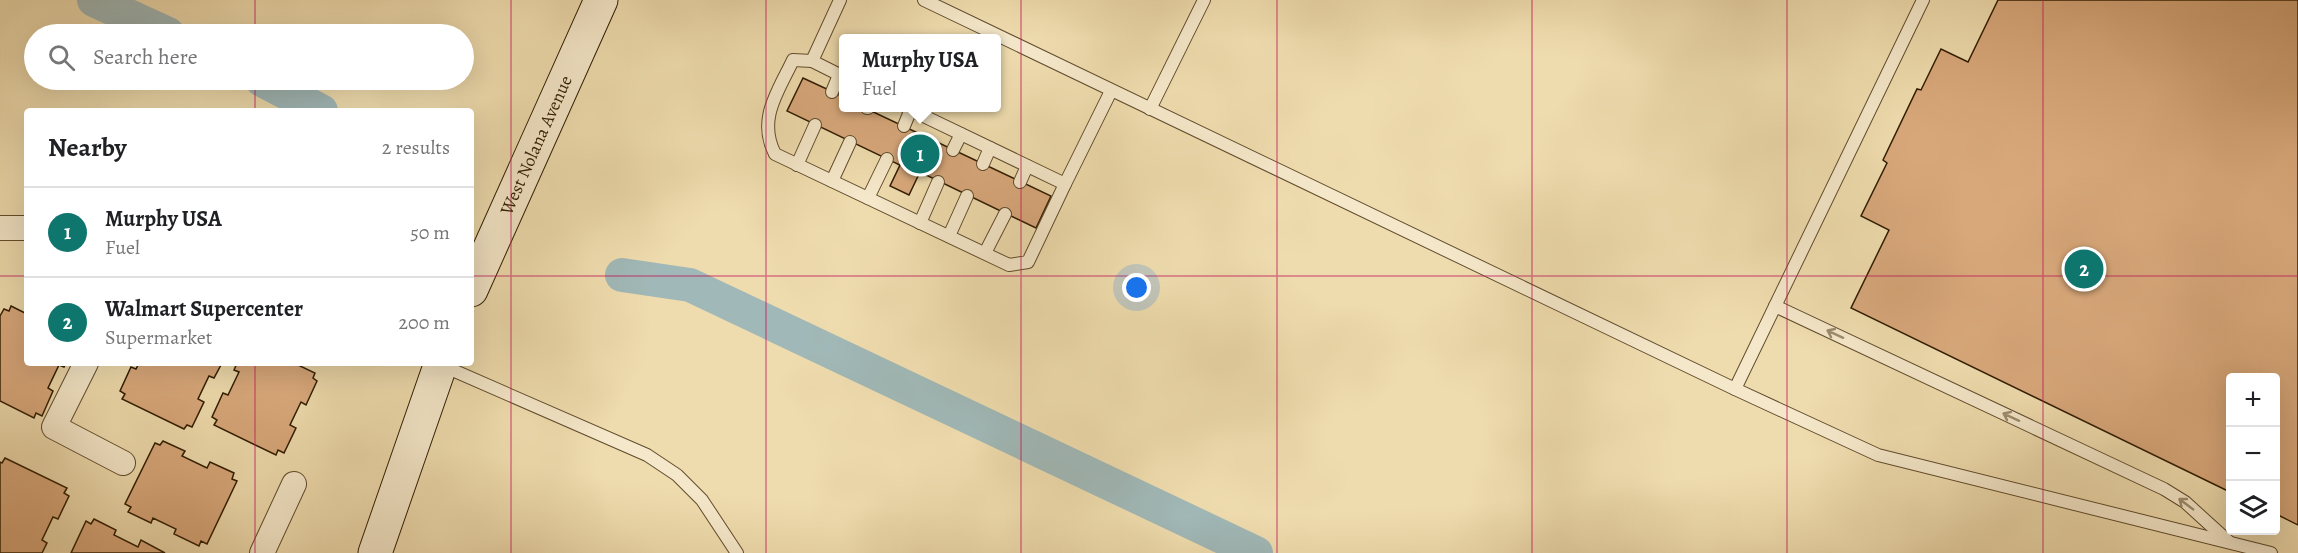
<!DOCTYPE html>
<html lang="en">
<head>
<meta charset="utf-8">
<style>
  :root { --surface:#fff; --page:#f6f6f6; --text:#202124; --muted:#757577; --line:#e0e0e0; --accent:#0f766e }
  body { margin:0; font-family:Alegreya,serif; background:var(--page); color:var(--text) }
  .controls { position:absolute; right:18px; bottom:18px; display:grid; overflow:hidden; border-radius:6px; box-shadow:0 6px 24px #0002 }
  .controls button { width:54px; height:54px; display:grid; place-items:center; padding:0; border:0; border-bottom:2px solid var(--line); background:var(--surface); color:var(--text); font:30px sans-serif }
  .you { position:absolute; left:1137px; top:288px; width:21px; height:21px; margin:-15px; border:4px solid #fff; border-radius:50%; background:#1a73e8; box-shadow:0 0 0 9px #1a73e833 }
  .badge { display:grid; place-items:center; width:39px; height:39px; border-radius:50%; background:var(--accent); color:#fff; font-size:20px; font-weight:700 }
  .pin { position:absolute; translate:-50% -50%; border:3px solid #fff; box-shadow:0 2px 6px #0006 }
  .popup { position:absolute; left:839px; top:34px; width:162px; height:78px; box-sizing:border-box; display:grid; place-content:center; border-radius:6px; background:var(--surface); filter:drop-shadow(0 2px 4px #0005); font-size:20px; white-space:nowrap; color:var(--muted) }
  .popup b { font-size:22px; color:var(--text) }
  .popup::after { content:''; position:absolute; left:50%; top:100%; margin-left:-12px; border:12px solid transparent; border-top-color:var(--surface) }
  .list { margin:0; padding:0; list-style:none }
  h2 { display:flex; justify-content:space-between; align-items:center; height:78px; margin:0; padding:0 24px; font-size:26px }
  h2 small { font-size:20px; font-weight:400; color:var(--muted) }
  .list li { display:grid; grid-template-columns:39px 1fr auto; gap:18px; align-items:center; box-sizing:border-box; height:90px; padding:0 24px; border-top:2px solid var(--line) }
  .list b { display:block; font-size:22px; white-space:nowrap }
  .list p { margin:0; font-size:20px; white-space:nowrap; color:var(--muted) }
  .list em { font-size:20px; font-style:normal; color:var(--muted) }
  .icon { flex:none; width:33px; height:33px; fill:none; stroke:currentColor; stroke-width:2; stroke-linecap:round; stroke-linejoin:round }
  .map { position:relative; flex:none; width:2298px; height:553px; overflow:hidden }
  .search { position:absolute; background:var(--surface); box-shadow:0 6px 24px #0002; left:24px; top:24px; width:450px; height:66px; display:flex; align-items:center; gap:15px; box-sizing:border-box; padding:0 21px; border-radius:33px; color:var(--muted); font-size:22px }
  .panel { position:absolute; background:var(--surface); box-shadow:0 6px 24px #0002; left:24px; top:108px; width:450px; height:258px; border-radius:6px }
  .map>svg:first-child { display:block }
</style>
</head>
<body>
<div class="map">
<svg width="2298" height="553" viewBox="0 0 2298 553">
  <rect width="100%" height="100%" fill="#efdcae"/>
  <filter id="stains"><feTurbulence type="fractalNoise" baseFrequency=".00333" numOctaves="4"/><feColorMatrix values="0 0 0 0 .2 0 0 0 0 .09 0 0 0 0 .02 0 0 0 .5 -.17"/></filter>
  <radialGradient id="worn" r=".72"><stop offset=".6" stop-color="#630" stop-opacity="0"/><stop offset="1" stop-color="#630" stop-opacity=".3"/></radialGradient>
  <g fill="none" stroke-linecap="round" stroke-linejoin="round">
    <!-- canal -->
    <g stroke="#a0b8b7" stroke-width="34">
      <path d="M94 0 168 34"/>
      <path d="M262 80 321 111"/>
      <path d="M622 275 690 285 1256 553"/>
    </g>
  </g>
  <!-- building -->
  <g fill="#d8a87b" stroke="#301c00" stroke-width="1.5">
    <path d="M1998 0H2298V525L2276 514V378H2230V492L1851 308 1889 230 1861 216 1887 163 1883 160 1917 89 1921 90 1941 49 1968 62Z"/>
    <path d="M803 78 844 97V108H865L1051 196 1036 228 920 172 909 195 890 186 900 165 787 111Z"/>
    <path d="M11 306 27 314V363H66L64 367 59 365 48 388 53 391 42 416 36 413 34 418 0 401V316L4 309 9 311Z"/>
    <path d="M139 363H222L214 378 209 376 198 399 204 402 192 427 187 425 184 429 122 399 125 394 120 391 131 367 136 369Z"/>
    <path d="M237 363H294L315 373 313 378 317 381 306 405 301 402 290 425 296 428 284 453 278 450 276 455 214 425 217 420 212 417 223 393 228 395 239 372 234 370Z"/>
    <path d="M163 441 185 451 182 456 207 468 210 462 234 473 232 479 237 481 207 544 201 541 199 546 174 534 176 529 153 518 151 523 128 512 131 507 125 504 155 443 160 445Z"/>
    <path d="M5 458 67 488 64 493 69 496 58 519 53 517 42 540 47 543 42 553H0V462L2 463Z"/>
    <path d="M94 519 116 530 114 535 138 547 141 540 165 553H71L86 521 91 524Z"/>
  </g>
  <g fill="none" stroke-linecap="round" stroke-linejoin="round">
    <defs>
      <g id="service">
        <path d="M840 0 812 61 844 77"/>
        <path d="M924 0 1735 389 1878 455 2271 553"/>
        <path d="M812 61 793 60C778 92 757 119 775 154L1009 265 1028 262 1065 184"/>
        <path d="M832 92 839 75"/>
        <path d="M867 108H868"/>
        <path d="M907 108 1065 184 1111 91"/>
        <path d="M1150 109 1204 0"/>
        <path d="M904 126 911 109"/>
        <path d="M953 150 961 134"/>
        <path d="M983 164 990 148"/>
        <path d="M797 165 815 125"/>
        <path d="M832 181 850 142"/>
        <path d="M1020 182 1027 166"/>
        <path d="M868 198 887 159"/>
        <path d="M920 223 938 182"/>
        <path d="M949 236 967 196"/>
        <path d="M985 253 1005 214"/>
        <path d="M1775 306 2164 489 2185 502 2229 542"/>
        <path d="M441 365 647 455 677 475 702 500 737 553"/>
        <path d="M1735 389 1923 0"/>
      </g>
      <g id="minor">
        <path d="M0 228H27"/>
        <path d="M86 363 54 427 123 463"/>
        <path d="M262 553 294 484"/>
      </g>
      <g id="secondary">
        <path id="s1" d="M471 290 601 0"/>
        <path d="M375 553 441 363"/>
      </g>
    </defs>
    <!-- service casing -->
    <use href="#service" stroke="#604c2c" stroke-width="14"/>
    <!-- minor casing -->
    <use href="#minor" stroke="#604c2c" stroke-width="26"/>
    <!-- secondary casing -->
    <use href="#secondary" stroke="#301c00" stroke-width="35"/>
    <!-- service -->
    <use href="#service" stroke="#f5e8ca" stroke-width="12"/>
    <!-- minor -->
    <use href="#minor" stroke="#f5e8ca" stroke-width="24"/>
    <!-- secondary -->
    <use href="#secondary" stroke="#f5e8ca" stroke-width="33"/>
  </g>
  <!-- one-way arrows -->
  <defs><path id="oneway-shaft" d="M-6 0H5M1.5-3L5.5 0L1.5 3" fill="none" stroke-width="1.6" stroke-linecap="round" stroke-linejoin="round" transform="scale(1.5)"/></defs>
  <g stroke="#9c8c6f">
    <use href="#oneway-shaft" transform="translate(1835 334) rotate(-155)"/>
    <use href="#oneway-shaft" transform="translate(2011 417) rotate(-155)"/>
    <use href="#oneway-shaft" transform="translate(2186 504) rotate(-143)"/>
  </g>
  <!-- grid -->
  <path fill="none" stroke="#c2185b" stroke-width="1.5" stroke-opacity="0.55" d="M255 0V34M511 0V553M766 0V553M1021 0V553M1277 0V553M1532 0V553M1787 0V553M2043 0V553M255 80V111M0 276H27M471 276H2298M255 363V553"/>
  <g text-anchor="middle" stroke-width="4.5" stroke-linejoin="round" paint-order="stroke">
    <!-- street labels -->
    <g font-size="18" fill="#301c00" stroke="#f5e8ca">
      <text dy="6" stroke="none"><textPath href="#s1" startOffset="159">West Nolana Avenue</textPath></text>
    </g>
  </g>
  <rect width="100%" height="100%" filter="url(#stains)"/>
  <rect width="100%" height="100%" fill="url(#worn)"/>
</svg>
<div class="controls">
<button>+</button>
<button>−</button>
<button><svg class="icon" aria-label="layers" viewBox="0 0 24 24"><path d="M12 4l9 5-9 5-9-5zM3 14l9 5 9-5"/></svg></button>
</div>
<div class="you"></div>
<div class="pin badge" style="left:920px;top:154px">1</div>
<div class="popup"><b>Murphy USA</b>Fuel</div>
<div class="pin badge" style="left:2084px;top:269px">2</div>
<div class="search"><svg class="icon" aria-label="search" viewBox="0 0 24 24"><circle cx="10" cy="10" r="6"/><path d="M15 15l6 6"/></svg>Search here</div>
<section class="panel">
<h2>Nearby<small>2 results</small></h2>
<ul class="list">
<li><span class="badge">1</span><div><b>Murphy USA</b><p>Fuel</p></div><em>50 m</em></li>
<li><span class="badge">2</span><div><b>Walmart Supercenter</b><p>Supermarket</p></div><em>200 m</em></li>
</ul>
</section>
</div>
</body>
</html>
